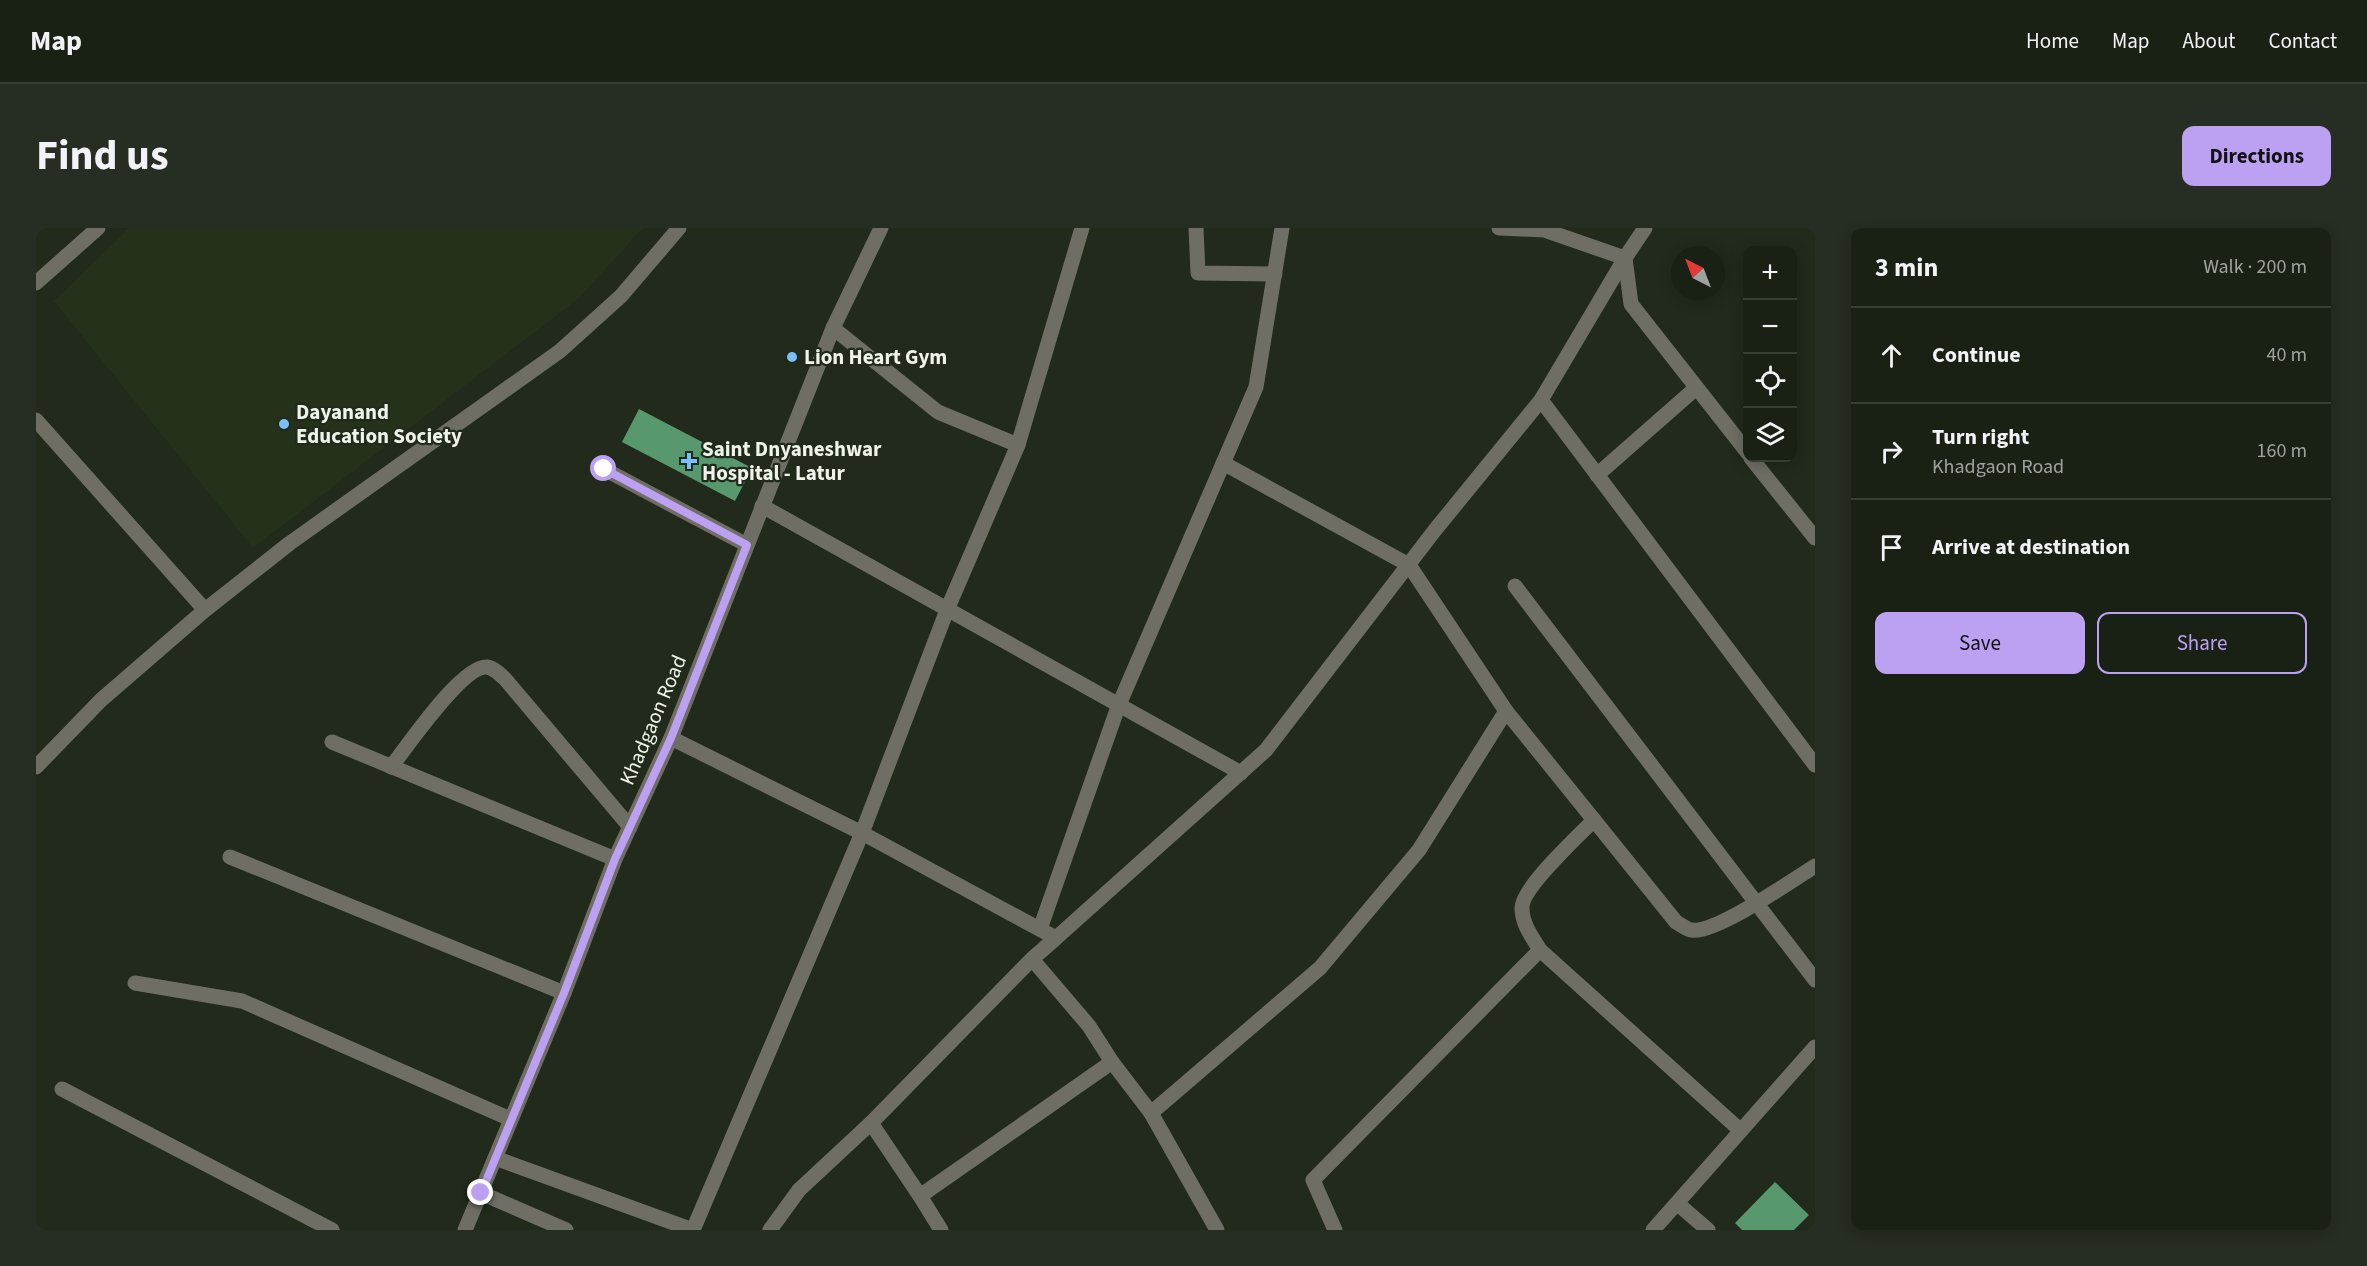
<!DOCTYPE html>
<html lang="en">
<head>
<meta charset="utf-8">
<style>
  :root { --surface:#192014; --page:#262d22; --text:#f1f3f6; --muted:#9fa3a0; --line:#373e34; --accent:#bca0f2 }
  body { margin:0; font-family:"Source Sans 3",sans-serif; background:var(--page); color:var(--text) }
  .controls { position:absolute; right:18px; top:18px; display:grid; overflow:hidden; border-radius:12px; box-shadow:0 3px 15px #0003 }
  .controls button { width:54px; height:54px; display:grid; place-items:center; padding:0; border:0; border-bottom:2px solid var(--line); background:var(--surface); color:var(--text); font:30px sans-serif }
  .compass { position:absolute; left:1635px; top:18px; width:54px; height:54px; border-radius:50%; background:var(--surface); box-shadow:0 3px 15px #0003; rotate:318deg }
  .stop { position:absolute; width:18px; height:18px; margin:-14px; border:4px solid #bca0f2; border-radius:50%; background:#fff }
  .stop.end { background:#bca0f2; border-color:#fff; box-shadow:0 2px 6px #0008 }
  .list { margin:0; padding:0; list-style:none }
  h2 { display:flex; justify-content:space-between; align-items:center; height:78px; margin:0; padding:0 24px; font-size:26px }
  h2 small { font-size:20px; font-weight:400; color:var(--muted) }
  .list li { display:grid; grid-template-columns:39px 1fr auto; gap:18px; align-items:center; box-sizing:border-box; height:96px; padding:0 24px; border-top:2px solid var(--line) }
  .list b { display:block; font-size:22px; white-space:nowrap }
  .list p { margin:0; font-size:20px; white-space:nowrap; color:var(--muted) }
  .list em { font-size:20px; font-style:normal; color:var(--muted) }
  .actions { display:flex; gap:12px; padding:18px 24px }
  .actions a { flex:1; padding:14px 0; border:2px solid var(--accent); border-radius:12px; text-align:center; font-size:21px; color:var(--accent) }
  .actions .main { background:var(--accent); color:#111 }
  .icon { flex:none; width:33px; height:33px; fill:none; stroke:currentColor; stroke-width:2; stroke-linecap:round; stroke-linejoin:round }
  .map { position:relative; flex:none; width:1779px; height:1002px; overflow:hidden; border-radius:12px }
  header { display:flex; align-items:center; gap:36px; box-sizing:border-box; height:84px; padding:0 30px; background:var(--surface); border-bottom:2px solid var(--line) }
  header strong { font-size:28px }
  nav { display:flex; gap:33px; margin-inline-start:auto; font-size:21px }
  .intro { display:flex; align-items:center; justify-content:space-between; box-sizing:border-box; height:144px; padding:0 36px }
  h1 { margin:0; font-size:42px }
  .button { padding:15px 27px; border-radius:12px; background:var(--accent); color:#111; font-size:21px; font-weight:700 }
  main { display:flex; gap:36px; padding:0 36px }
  aside { flex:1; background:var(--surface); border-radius:12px; box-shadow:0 3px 15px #0003 }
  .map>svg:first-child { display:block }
</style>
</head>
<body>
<header>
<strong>Map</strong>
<nav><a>Home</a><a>Map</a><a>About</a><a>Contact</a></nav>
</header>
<div class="intro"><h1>Find us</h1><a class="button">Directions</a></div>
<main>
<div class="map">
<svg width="1779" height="1002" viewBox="0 0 1779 1002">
  <rect width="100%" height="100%" fill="#212a1b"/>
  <!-- built -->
  <path fill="#25311b" d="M93 0H607L543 70 217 320 18 73Z"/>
  <!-- building -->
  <g fill="#57986e">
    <path d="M603 181 716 240 699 273 586 214Z"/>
    <path d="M1739 954 1773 987 1758 1002H1706L1699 995Z"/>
  </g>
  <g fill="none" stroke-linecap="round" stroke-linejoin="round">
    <!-- service -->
    <g stroke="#6e6e65" stroke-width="15">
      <path d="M0 55 62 0"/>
      <path d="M0 192 169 382"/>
      <path d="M0 539 65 472 169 382 254 315 524 123 585 68 643 0"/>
    </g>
    <!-- minor -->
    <g stroke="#6e6e65" stroke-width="15">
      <path d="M1160 0 1162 45 1239 46"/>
      <path d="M1463 0 1508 2 1589 30 1595 76 1712 225"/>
      <path d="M797 100 902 184 982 217"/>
      <path d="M1505 172 1779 537"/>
      <path d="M1715 230 1779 310"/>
      <path d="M568 241 711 317"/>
      <path d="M1561 247 1660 160"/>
      <path d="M726 278 1205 545"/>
      <path d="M1479 358 1779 752"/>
      <path d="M1470 483 1558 592"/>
      <path d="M635 510 826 605 1020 710 1230 522 1399 302 1505 172 1589 30 1609 0"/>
      <path d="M296 514 579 631"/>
      <path d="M355 539C371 519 426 437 451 439 458 440 465 447 470 452L594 599"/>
      <path d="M194 629 528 765"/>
      <path d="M1004 701 1082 479 1220 159 1246 0"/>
      <path d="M996 731 1053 798 1076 834 1115 885 1181 1002"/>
      <path d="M99 755 206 773 474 891"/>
      <path d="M26 861 296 1002"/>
      <path d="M1115 885 1284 740 1383 622 1470 483 1373 337 1187 235"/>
      <path d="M835 895 884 968 1076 834"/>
      <path d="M1704 902 1504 722C1496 709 1486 696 1486 680 1485 661 1543 607 1558 592L1640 694C1644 696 1651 702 1656 702 1679 706 1757 652 1779 638"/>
      <path d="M459 930 657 1002"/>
      <path d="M445 965 530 1002"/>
      <path d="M884 968 905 1002"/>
      <path d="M1642 976 1672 1002"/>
      <path d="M657 1002 826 605 911 382 982 217 1046 0"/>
      <path d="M734 1002 763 962 835 895 996 731 1020 710"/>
      <path d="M1299 1002 1277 952 1504 722"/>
      <path d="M1617 1002 1779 819"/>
    </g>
    <!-- tertiary -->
    <path stroke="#6e6e65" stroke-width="15" d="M429 1002 528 765 579 631 635 510 797 100 845 0"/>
  </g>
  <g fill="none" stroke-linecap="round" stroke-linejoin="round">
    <!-- route -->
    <path stroke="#bca0f2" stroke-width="8" d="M445 965 528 765 579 631 635 510 711 317 568 241"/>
  </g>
  <!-- markers -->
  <g fill="#7abff8" stroke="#212a1b" stroke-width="2">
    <circle cx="756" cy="129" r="6"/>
    <circle cx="248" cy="196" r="6"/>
    <path d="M650 224h6v6h6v6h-6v6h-6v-6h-6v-6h6z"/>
  </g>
  <g text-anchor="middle" stroke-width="4.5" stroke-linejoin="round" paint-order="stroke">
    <!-- poi labels -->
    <g font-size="21" font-weight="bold" fill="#eef4ea" stroke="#212a1b" text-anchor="start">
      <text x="768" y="136">Lion Heart Gym</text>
      <text x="260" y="191">Dayanand<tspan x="260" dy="24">Education Society</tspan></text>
      <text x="666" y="228">Saint Dnyaneshwar<tspan x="666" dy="24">Hospital - Latur</tspan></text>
    </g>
    <!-- street labels -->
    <g font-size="21" fill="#eef4ea" stroke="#212a1b">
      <text transform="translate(617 492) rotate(-67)" y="7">Khadgaon Road</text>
    </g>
  </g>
</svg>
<div class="controls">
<button>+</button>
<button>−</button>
<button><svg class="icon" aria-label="locate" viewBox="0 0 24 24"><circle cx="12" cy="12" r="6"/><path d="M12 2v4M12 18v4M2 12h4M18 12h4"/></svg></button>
<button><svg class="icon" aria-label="layers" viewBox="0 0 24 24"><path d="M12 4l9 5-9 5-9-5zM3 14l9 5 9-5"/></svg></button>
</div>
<svg class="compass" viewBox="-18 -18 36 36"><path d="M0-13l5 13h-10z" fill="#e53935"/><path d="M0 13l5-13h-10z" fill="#9fa3a0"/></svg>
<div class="stop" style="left:568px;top:241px"></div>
<div class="stop end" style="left:445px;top:965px"></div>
</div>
<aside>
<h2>3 min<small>Walk · 200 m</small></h2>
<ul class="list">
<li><svg class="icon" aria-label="ahead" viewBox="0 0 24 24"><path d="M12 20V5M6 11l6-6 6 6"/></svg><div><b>Continue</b></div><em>40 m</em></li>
<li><svg class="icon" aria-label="right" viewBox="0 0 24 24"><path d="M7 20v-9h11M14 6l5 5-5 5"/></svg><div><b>Turn right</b><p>Khadgaon Road</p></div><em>160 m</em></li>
<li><svg class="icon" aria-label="arrive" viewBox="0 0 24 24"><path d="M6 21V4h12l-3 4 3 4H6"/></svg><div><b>Arrive at destination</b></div></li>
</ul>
<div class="actions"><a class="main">Save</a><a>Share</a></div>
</aside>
</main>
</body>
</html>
